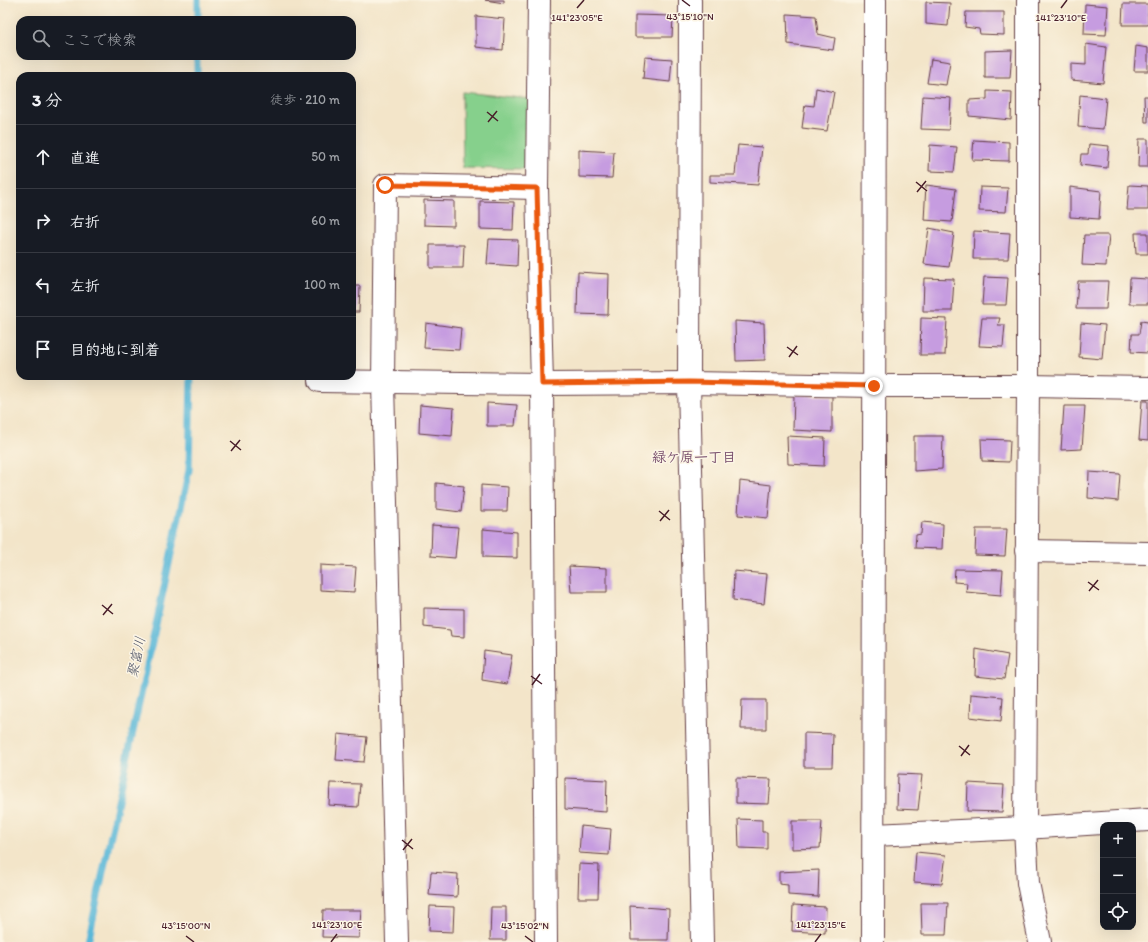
<!DOCTYPE html>
<html lang="ja">
<head>
<meta charset="utf-8">
<style>
  :root { --surface:#171b24; --page:#242831; --text:#f1f3f6; --muted:#9ea1a6; --line:#363941 }
  body { margin:0; font-family:Itim,"Klee One",sans-serif; background:var(--page); color:var(--text) }
  .controls { position:absolute; right:12px; bottom:12px; display:grid; overflow:hidden; border-radius:8px; box-shadow:0 4px 16px #0002 }
  .controls button { width:36px; height:36px; display:grid; place-items:center; padding:0; border:0; border-bottom:1px solid var(--line); background:var(--surface); color:var(--text); font:20px sans-serif }
  .stop { position:absolute; width:12px; height:12px; margin:-9px; border:3px solid #ea580c; border-radius:50%; background:#fff }
  .stop.end { background:#ea580c; border-color:#fff; box-shadow:0 1px 4px #0008 }
  .list { margin:0; padding:0; list-style:none }
  h2 { display:flex; justify-content:space-between; align-items:center; height:52px; margin:0; padding:0 16px; font-size:17px }
  h2 small { font-size:13px; font-weight:400; color:var(--muted) }
  .list li { display:grid; grid-template-columns:26px 1fr auto; gap:12px; align-items:center; box-sizing:border-box; height:64px; padding:0 16px; border-top:1px solid var(--line) }
  .list b { display:block; font-size:15px; white-space:nowrap }
  .list em { font-size:13px; font-style:normal; color:var(--muted) }
  .icon { flex:none; width:22px; height:22px; fill:none; stroke:currentColor; stroke-width:2; stroke-linecap:round; stroke-linejoin:round }
  .map { position:relative; flex:none; width:1148px; height:942px; overflow:hidden }
  .search { position:absolute; background:var(--surface); box-shadow:0 4px 16px #0002; left:16px; top:16px; width:340px; height:44px; display:flex; align-items:center; gap:10px; box-sizing:border-box; padding:0 14px; border-radius:12px; color:var(--muted); font-size:15px }
  .panel { position:absolute; background:var(--surface); box-shadow:0 4px 16px #0002; left:16px; top:72px; width:340px; height:308px; border-radius:12px }
  .map>svg:first-child { display:block }
</style>
</head>
<body>
<div class="map">
<svg width="1148" height="942" viewBox="0 0 1148 942">
  <rect width="100%" height="100%" fill="#fcf5e5"/>
  <filter id="ink" filterUnits="userSpaceOnUse"><feTurbulence type="fractalNoise" baseFrequency=".025" numOctaves="2"/><feDisplacementMap in="SourceGraphic" scale="8" xChannelSelector="R" yChannelSelector="G"/><feConvolveMatrix kernelMatrix="1 2 1 2 8 2 1 2 1" color-interpolation-filters="sRGB"/></filter>
  <filter id="wash" filterUnits="userSpaceOnUse"><feTurbulence type="fractalNoise" baseFrequency=".012" numOctaves="4" result="noise"/><feDisplacementMap in="SourceGraphic" scale="16" xChannelSelector="R" yChannelSelector="G"/><feGaussianBlur stdDeviation="0.9" result="paint"/><feColorMatrix in="noise" values="0 0 0 0 0 0 0 0 0 0 0 0 0 0 0 0 0 1.4 0 .05"/><feComposite in="paint" operator="in"/></filter>
  <g filter="url(#wash)">
    <rect width="100%" height="100%" fill="#f3e5c9"/>
    <!-- green -->
    <path fill="#86d08c" stroke="#68785c" d="M462 92 531 99 528 169 463 168Z"/>
    <g fill="none" stroke-linecap="round" stroke-linejoin="round">
      <!-- stream -->
      <g stroke="#5ab8d8" stroke-width="7">
        <path d="M198 20V0"/>
        <path d="M197 76V56"/>
        <path d="M88 942 189 470 191 376"/>
      </g>
    </g>
    <g id="blocks">
      <!-- building -->
      <g fill="#c69ce0">
        <path d="M485 0H504V3Z"/>
        <path d="M926 2 950 3 948 26 926 24Z"/>
        <path d="M1085 4 1108 6 1106 35 1084 34Z"/>
        <path d="M1123 4H1148V25H1122Z"/>
        <path d="M966 12H1004V35L980 34 979 29 965 27Z"/>
        <path d="M787 14 816 16 818 34 835 38 833 50 788 44Z"/>
        <path d="M635 15 673 16 672 37H635Z"/>
        <path d="M476 16 505 19 503 50 476 47Z"/>
        <path d="M1086 44 1106 47 1103 83 1071 80V64L1086 65Z"/>
        <path d="M1136 46 1148 48V71H1134Z"/>
        <path d="M1012 50 1010 78H985V51Z"/>
        <path d="M645 57 672 59 670 82 643 79Z"/>
        <path d="M931 59 950 62 946 85 927 83Z"/>
        <path d="M816 88 834 92 827 131 802 128 805 105 814 106Z"/>
        <path d="M987 91 1012 92 1011 120 969 116V100L987 99Z"/>
        <path d="M1080 95 1106 98 1103 129 1078 127Z"/>
        <path d="M923 96 951 98 949 130 921 129Z"/>
        <path d="M1144 96H1148V122H1145Z"/>
        <path d="M1139 139H1148V167H1138Z"/>
        <path d="M974 140 1009 142V161L972 160Z"/>
        <path d="M1089 144 1109 146 1107 168 1080 165 1081 154H1088Z"/>
        <path d="M738 145 762 147 758 185 710 182V175H735Z"/>
        <path d="M930 145 957 147 954 172 929 171Z"/>
        <path d="M579 150 614 152 612 178 579 177Z"/>
        <path d="M926 185 956 189 952 222 924 220Z"/>
        <path d="M1129 185 1148 186V210H1127Z"/>
        <path d="M980 187 1008 188 1006 212 979 211Z"/>
        <path d="M1070 187 1101 191 1099 219 1070 217Z"/>
        <path d="M424 200 454 201V226L424 225Z"/>
        <path d="M480 201 514 202 513 230 480 229Z"/>
        <path d="M929 228 954 233 949 267 924 264Z"/>
        <path d="M974 231 1010 233 1008 259H973Z"/>
        <path d="M1135 233H1148V254H1136Z"/>
        <path d="M1084 235H1109L1106 266 1082 265Z"/>
        <path d="M489 239 518 240 517 266 487 264Z"/>
        <path d="M430 245H464L463 268H430Z"/>
        <path d="M578 272 609 274 608 315 577 314Z"/>
        <path d="M984 277 1008 278 1006 305H982Z"/>
        <path d="M924 278 954 279 952 311H923Z"/>
        <path d="M1130 278 1148 279V304H1129Z"/>
        <path d="M1078 281H1108L1106 309H1076Z"/>
        <path d="M352 286H360L359 312H352Z"/>
        <path d="M921 318 947 319 945 355H920Z"/>
        <path d="M982 318H1000L998 325H1005L1003 347 979 346Z"/>
        <path d="M735 321 764 323 765 360 736 361Z"/>
        <path d="M1141 321 1148 322V353L1131 352 1132 334H1139Z"/>
        <path d="M426 323 461 328 459 350 424 348Z"/>
        <path d="M1081 323 1105 325 1102 359 1079 357Z"/>
        <path d="M794 395 832 396V432L793 430Z"/>
        <path d="M1142 401H1148V441L1139 440Z"/>
        <path d="M487 403 517 405 515 426H487Z"/>
        <path d="M420 405 454 408 452 436 419 433Z"/>
        <path d="M1064 406H1085L1082 449 1061 450Z"/>
        <path d="M787 436 825 438 824 466 788 464Z"/>
        <path d="M914 436H943L942 469 914 471Z"/>
        <path d="M981 439 1010 440 1009 462 982 461Z"/>
        <path d="M1089 472 1120 474 1118 501 1088 498Z"/>
        <path d="M740 481 771 485 768 518 738 515Z"/>
        <path d="M436 483 464 486 461 512 436 509Z"/>
        <path d="M481 485 508 487 507 511H481Z"/>
        <path d="M922 522 943 524 942 549 915 548 916 535 921 534Z"/>
        <path d="M432 525 458 527 455 558 431 556Z"/>
        <path d="M483 529 517 532V558L483 557Z"/>
        <path d="M976 529H1007L1005 556 975 555Z"/>
        <path d="M320 565 356 567 354 592 320 590Z"/>
        <path d="M569 566 607 568V592H571Z"/>
        <path d="M955 569 1003 570 1001 595 966 592 967 583 954 582Z"/>
        <path d="M734 571 767 574 764 604 733 600Z"/>
        <path d="M424 608 464 609V637L451 636 450 630 424 627Z"/>
        <path d="M976 649 1008 655 1004 679 975 676Z"/>
        <path d="M484 651 512 655 507 684 482 680Z"/>
        <path d="M971 694 1003 697 1001 721 970 717Z"/>
        <path d="M742 700H766V729H741Z"/>
        <path d="M804 733 833 734 832 767H804Z"/>
        <path d="M338 734 367 737 364 762 336 760Z"/>
        <path d="M898 774 922 775 918 810 897 809Z"/>
        <path d="M565 778 607 780 606 812 565 809Z"/>
        <path d="M736 778 771 779 769 804 736 803Z"/>
        <path d="M330 783 360 784 358 807 329 805Z"/>
        <path d="M968 783 1004 785 1002 812 967 811Z"/>
        <path d="M738 819 762 820V832H767V849L739 848Z"/>
        <path d="M792 821H822L820 848 792 849Z"/>
        <path d="M581 826 611 829 609 855 579 853Z"/>
        <path d="M916 852 946 855 942 884 914 882Z"/>
        <path d="M579 864 599 865 598 898H578Z"/>
        <path d="M819 870 818 897 788 895V885L779 884V872Z"/>
        <path d="M431 872 458 874 457 897 429 895Z"/>
        <path d="M921 903H948L946 935H922Z"/>
        <path d="M793 905 826 907 825 933 792 931Z"/>
        <path d="M430 906 454 907 453 932 429 931Z"/>
        <path d="M630 906 669 909 668 940H631Z"/>
        <path d="M491 907H506V940H490Z"/>
        <path d="M323 910H361L359 938 322 937Z"/>
      </g>
    </g>
  </g>
  <g filter="url(#ink)">
    <use href="#blocks" fill-opacity="0" stroke="#633d43" stroke-width="1"/>
    <g fill="none" stroke-linecap="round" stroke-linejoin="round">
      <defs>
        <g id="street">
          <path d="M539 0 537 188 542 384 546 942"/>
          <path d="M690 0 689 383 702 942"/>
          <path d="M1028 0V386L1025 828 1028 883 1040 942"/>
          <path d="M320 381 542 384 689 383 874 386H1028L1148 388"/>
          <path d="M1026 551 1148 553"/>
          <path d="M874 835 1025 828 1148 820"/>
          <path d="M397 942 383 383 385 185 537 188"/>
          <path d="M873 942 875 0"/>
        </g>
      </defs>
      <!-- street casing -->
      <use href="#street" stroke="#633d43" stroke-width="24"/>
      <!-- street -->
      <use href="#street" stroke="#fff" stroke-width="22"/>
    </g>
  </g>
  <g fill="none" stroke-linecap="round" stroke-linejoin="round" filter="url(#ink)">
    <!-- route -->
    <path stroke="#ea580c" stroke-width="5" d="M385 185 537 188 542 384 689 382 874 386"/>
  </g>
  <!-- ticks -->
  <path fill="none" stroke="#4a1f2b" stroke-width="1.5" d="M682 0 690 6M577 8 584 0M1061 8 1067 0M487 112 498 121M488 122 497 111M916 182 927 191M917 192 926 181M787 347 798 355M789 357 797 346M230 441 241 450M231 451 240 440M659 511 670 520M660 521 669 510M1088 582 1099 590M1089 591 1098 580M102 605 113 614M103 615 112 604M531 676 542 684M532 685 540 674M959 746 970 755M961 756 969 745M402 840 413 849M403 850 412 839M186 936 194 942M525 936 533 942M331 942 337 934M815 942 821 934"/>
  <g text-anchor="middle" stroke-width="3" stroke-linejoin="round" paint-order="stroke">
    <!-- neighbourhood labels -->
    <g font-size="14" font-weight="bold" fill="#754b6a" stroke="#fcf5e5">
      <text x="694" y="462">緑ケ原一丁目</text>
    </g>
    <!-- water labels -->
    <g font-size="14" font-style="italic" fill="#505568" stroke="#fcf5e5">
      <text transform="translate(136 657) rotate(-78)" y="5">聚富川</text>
    </g>
  </g>
  <g font-size="10" text-anchor="middle" fill="#4a1f2b" stroke="#fcf5e5" stroke-width="3" stroke-linejoin="round" paint-order="stroke">
    <text x="690" y="20">43°15'10"N</text>
    <text x="577" y="21">141°23'05"E</text>
    <text x="1061" y="21">141°23'10"E</text>
    <text x="337" y="928">141°23'10"E</text>
    <text x="821" y="928">141°23'15"E</text>
    <text x="186" y="929">43°15'00"N</text>
    <text x="525" y="929">43°15'02"N</text>
  </g>
</svg>
<div class="controls">
<button>+</button>
<button>−</button>
<button><svg class="icon" aria-label="locate" viewBox="0 0 24 24"><circle cx="12" cy="12" r="6"/><path d="M12 2v4M12 18v4M2 12h4M18 12h4"/></svg></button>
</div>
<div class="stop" style="left:385px;top:185px"></div>
<div class="stop end" style="left:874px;top:386px"></div>
<div class="search"><svg class="icon" aria-label="search" viewBox="0 0 24 24"><circle cx="10" cy="10" r="6"/><path d="M15 15l6 6"/></svg>ここで検索</div>
<section class="panel">
<h2>3 分<small>徒歩 · 210 m</small></h2>
<ul class="list">
<li><svg class="icon" aria-label="ahead" viewBox="0 0 24 24"><path d="M12 20V5M6 11l6-6 6 6"/></svg><div><b>直進</b></div><em>50 m</em></li>
<li><svg class="icon" aria-label="right" viewBox="0 0 24 24"><path d="M7 20v-9h11M14 6l5 5-5 5"/></svg><div><b>右折</b></div><em>60 m</em></li>
<li><svg class="icon" aria-label="left" viewBox="0 0 24 24"><path d="M17 20v-9H6M10 6l-5 5 5 5"/></svg><div><b>左折</b></div><em>100 m</em></li>
<li><svg class="icon" aria-label="arrive" viewBox="0 0 24 24"><path d="M6 21V4h12l-3 4 3 4H6"/></svg><div><b>目的地に到着</b></div></li>
</ul>
</section>
</div>
</body>
</html>
